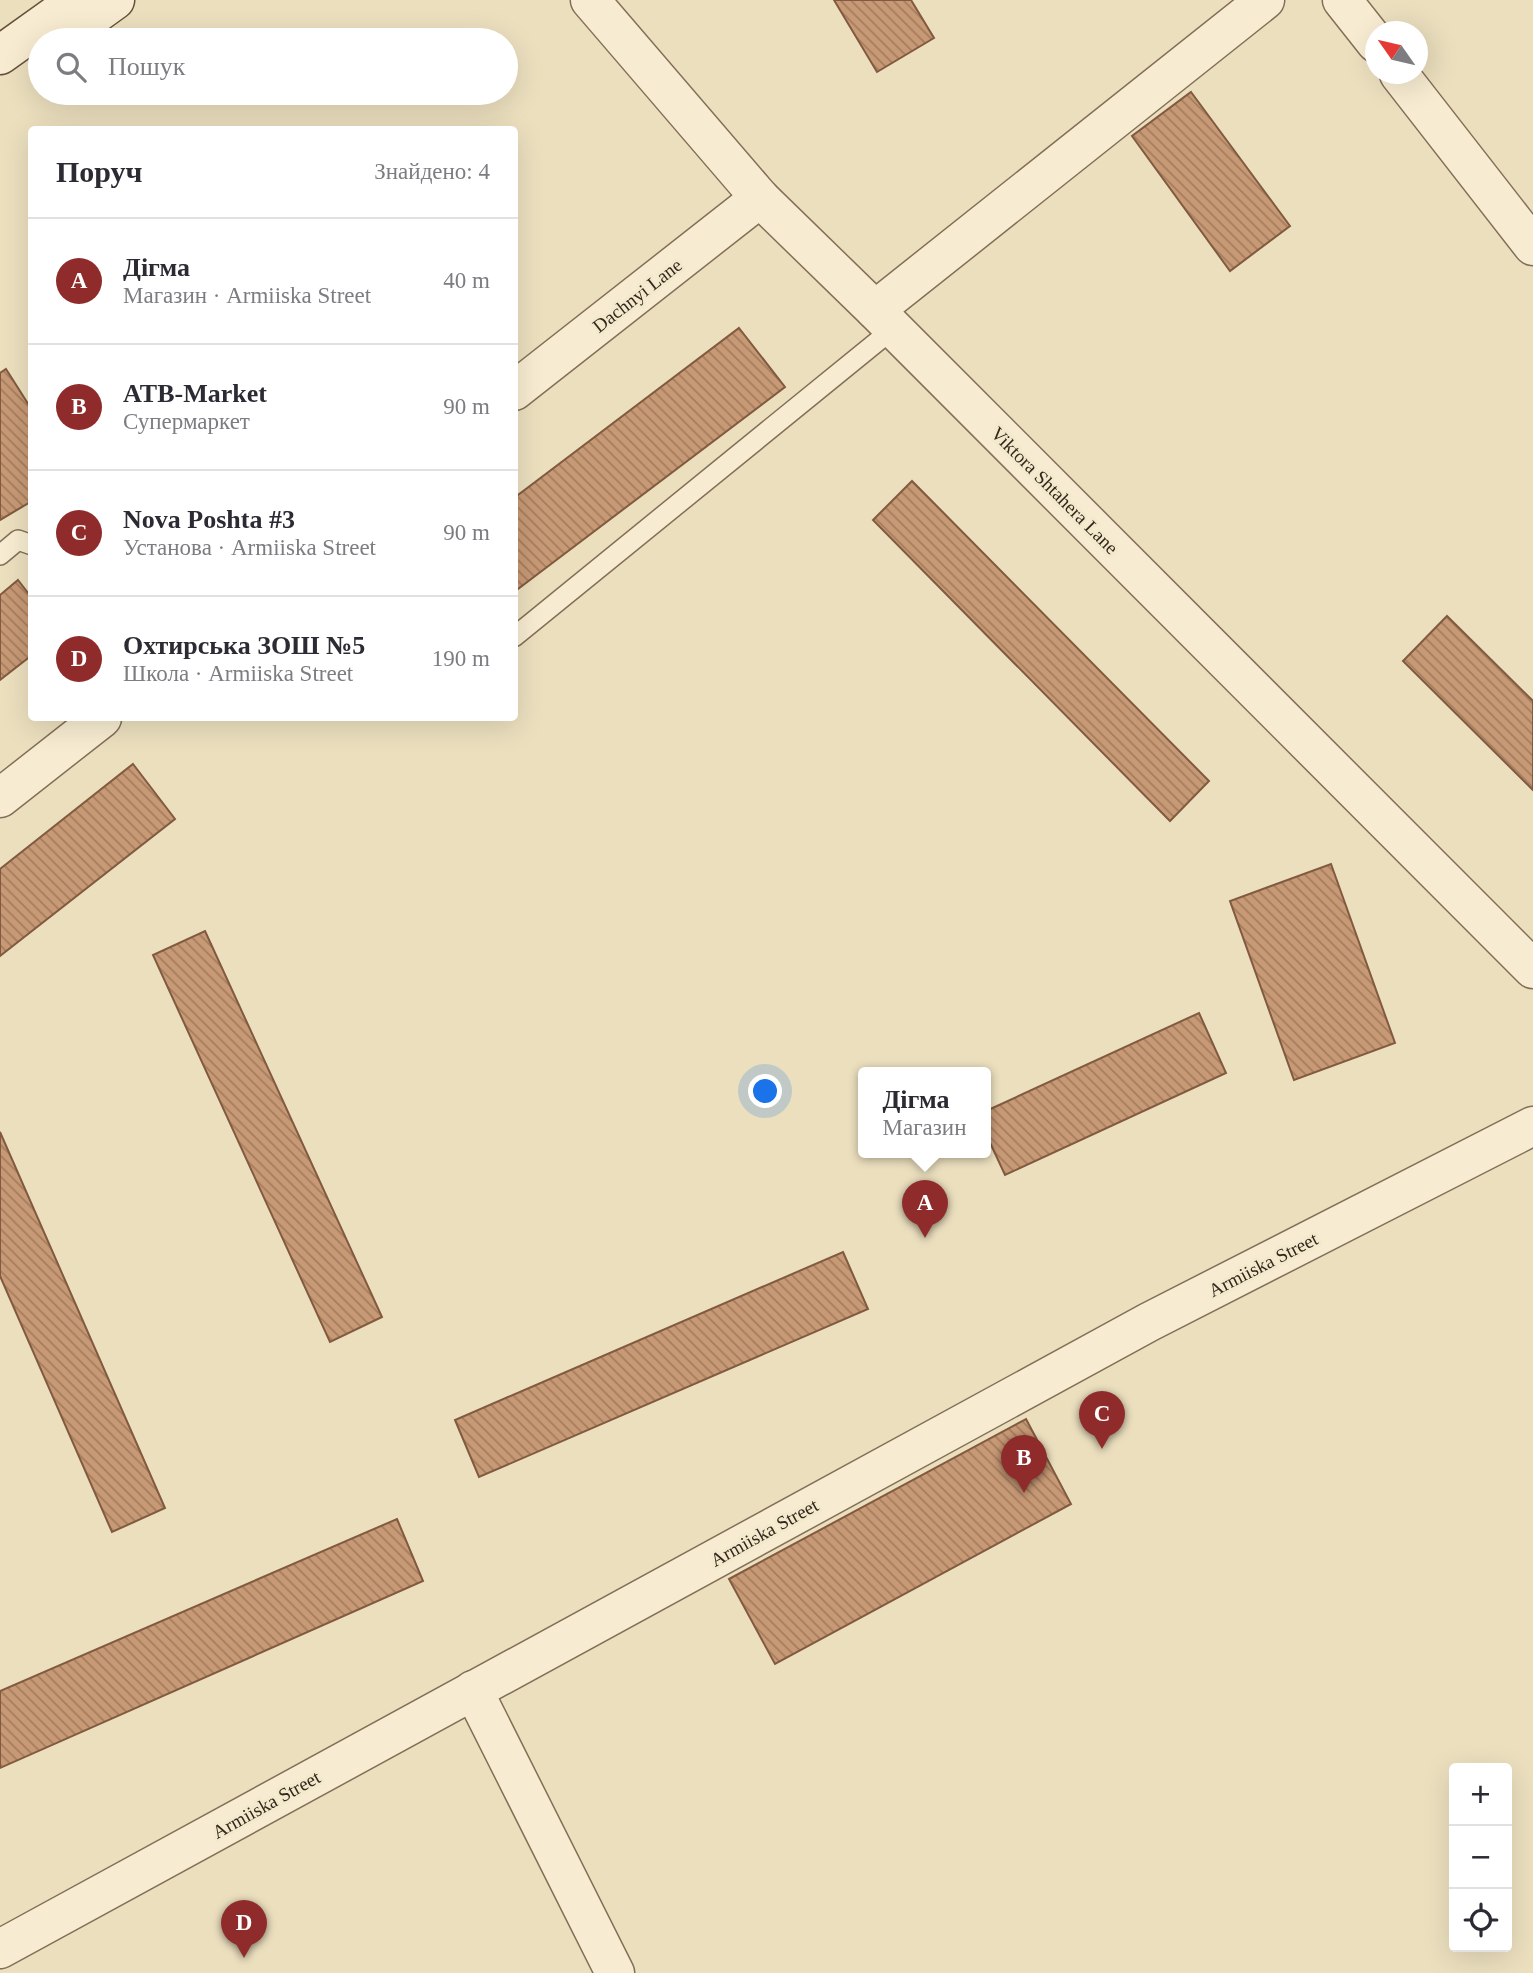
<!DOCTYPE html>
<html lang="uk">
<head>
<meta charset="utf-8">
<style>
  :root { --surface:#fff; --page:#f7f7f7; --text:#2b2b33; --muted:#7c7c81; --line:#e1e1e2; --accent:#8f2c2b }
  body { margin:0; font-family:Georgia,serif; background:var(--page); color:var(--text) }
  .controls { position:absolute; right:21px; bottom:21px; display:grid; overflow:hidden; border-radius:7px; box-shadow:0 7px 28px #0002 }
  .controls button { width:63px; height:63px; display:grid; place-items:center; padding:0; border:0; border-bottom:2px solid var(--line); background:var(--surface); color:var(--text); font:35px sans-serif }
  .compass { position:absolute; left:1365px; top:21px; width:63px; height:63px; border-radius:50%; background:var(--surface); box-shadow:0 7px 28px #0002; rotate:304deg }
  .you { position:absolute; left:766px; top:1092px; width:24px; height:24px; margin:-18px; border:5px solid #fff; border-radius:50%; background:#1a73e8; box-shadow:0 0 0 10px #1a73e833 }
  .badge { display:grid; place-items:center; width:46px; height:46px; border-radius:50%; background:var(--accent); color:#fff; font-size:23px; font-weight:700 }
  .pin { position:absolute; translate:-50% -58px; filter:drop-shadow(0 2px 4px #0008) }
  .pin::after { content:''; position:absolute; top:37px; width:24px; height:21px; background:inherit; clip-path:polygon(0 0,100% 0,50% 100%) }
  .popup { position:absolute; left:858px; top:1067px; width:133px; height:91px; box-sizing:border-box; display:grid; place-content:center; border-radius:7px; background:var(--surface); filter:drop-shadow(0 2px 5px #0005); font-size:23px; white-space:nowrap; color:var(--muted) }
  .popup b { font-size:26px; color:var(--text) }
  .popup::after { content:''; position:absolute; left:50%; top:100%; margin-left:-14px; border:14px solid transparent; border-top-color:var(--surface) }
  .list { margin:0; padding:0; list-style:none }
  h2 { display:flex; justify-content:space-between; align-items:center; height:91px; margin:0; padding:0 28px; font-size:30px }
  h2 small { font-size:23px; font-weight:400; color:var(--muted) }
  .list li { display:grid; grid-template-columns:46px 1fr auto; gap:21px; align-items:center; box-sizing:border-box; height:126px; padding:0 28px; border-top:2px solid var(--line) }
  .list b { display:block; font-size:26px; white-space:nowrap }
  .list p { margin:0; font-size:23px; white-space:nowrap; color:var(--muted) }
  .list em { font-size:23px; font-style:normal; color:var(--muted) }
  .icon { flex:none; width:38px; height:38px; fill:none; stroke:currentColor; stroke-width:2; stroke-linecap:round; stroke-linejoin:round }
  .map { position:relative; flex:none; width:1533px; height:1973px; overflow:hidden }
  .search { position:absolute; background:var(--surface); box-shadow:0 7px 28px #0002; left:28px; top:28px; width:490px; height:77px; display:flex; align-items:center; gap:18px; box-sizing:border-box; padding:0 24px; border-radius:38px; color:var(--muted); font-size:26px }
  .panel { position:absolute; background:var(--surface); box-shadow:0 7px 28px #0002; left:28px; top:126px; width:490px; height:595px; border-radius:7px }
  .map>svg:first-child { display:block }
</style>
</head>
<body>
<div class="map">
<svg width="1533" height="1973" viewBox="0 0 1533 1973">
  <defs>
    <pattern id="building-back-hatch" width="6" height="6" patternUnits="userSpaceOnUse" patternTransform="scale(1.75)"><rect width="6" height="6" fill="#c89975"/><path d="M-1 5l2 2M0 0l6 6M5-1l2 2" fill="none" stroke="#a37d5f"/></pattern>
  </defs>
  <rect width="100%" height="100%" fill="#ebdfbe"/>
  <!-- building -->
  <g fill="url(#building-back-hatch)" stroke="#815a3f" stroke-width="2">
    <path d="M834 0H911L934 38 877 72Z"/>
    <path d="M1191 92 1290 226 1230 271 1132 136Z"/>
    <path d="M739 328 785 387 514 592V498Z"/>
    <path d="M6 369 32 410V501L0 520V373Z"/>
    <path d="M912 481 1209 781 1170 821 873 520Z"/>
    <path d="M18 580 32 598V655L0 680V595Z"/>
    <path d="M1447 616 1533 701V790L1403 661Z"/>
    <path d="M133 764 175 819 0 956V869Z"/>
    <path d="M1331 864 1395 1043 1294 1080 1230 901Z"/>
    <path d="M205 931 382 1317 330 1342 153 955Z"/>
    <path d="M1199 1013 1226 1073 1005 1175 986 1134V1111Z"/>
    <path d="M0 1132 165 1508 112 1532 0 1276Z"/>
    <path d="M843 1252 868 1309 479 1477 455 1420Z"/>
    <path d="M1026 1419 1071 1504 775 1664 729 1579Z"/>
    <path d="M397 1519 423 1581 0 1768V1691Z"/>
  </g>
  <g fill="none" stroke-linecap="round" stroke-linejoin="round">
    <defs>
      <g id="service">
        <path d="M0 555 18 540 32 545"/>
        <path d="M514 637 894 328"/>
      </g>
      <g id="minor">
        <path d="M590 0 760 198 875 310 1533 969"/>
        <path d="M1342 0 1376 43"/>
        <path d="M1399 74 1533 246"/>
        <path d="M875 310 1265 0"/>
        <path d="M514 391 760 198"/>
        <path d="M0 798 102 718"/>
        <path d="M473 1690 615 1973"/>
      </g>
      <path id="tertiary" d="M0 1949 1149 1322 1533 1126"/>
      <g id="secondary">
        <path d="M61 39 115 0"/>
        <path d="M0 55 77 0"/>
      </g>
    </defs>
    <!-- service casing -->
    <use href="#service" stroke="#836f58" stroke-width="22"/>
    <!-- minor casing -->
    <use href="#minor" stroke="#836f58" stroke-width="41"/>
    <!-- tertiary casing -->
    <use href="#tertiary" stroke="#836f58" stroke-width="41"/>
    <!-- secondary casing -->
    <use href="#secondary" stroke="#64513b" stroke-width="41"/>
    <!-- service -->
    <use href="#service" stroke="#f7ecd1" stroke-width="19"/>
    <!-- minor -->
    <use href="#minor" stroke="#f7ecd1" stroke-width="38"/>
    <!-- tertiary -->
    <use href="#tertiary" stroke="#f7ecd1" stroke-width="38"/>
    <!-- secondary -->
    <use href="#secondary" stroke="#f7ecd1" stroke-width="38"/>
  </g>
  <g text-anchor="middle" stroke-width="6" stroke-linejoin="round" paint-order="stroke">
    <!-- street labels -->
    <g font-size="19" fill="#33271c" stroke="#f3e9cd">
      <text transform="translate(637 295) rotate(-38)" y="7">Dachnyi Lane</text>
      <text transform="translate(1055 490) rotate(45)" y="7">Viktora Shtahera Lane</text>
      <text transform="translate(1263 1264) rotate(-27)" y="7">Armiiska Street</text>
      <text transform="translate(764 1532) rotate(-29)" y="7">Armiiska Street</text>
      <text transform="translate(266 1804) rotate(-29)" y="7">Armiiska Street</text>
    </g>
  </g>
</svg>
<div class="controls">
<button>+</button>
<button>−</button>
<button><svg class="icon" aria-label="locate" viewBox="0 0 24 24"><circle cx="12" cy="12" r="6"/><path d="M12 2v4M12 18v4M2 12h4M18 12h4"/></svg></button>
</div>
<svg class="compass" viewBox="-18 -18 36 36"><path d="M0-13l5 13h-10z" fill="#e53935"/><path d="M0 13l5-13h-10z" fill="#7c7c81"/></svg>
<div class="you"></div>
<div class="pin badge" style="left:925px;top:1238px">A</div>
<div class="popup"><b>Дігма</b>Магазин</div>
<div class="pin badge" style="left:1024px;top:1493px">B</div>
<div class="pin badge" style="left:1102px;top:1449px">C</div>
<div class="pin badge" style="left:244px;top:1958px">D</div>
<div class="search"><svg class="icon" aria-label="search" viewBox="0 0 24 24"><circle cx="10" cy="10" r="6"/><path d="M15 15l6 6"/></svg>Пошук</div>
<section class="panel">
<h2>Поруч<small>Знайдено: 4</small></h2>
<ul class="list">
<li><span class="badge">A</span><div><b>Дігма</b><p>Магазин · Armiiska Street</p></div><em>40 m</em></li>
<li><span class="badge">B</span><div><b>ATB-Market</b><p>Супермаркет</p></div><em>90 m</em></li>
<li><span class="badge">C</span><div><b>Nova Poshta #3</b><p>Установа · Armiiska Street</p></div><em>90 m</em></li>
<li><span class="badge">D</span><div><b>Охтирська ЗОШ №5</b><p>Школа · Armiiska Street</p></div><em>190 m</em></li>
</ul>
</section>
</div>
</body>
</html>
